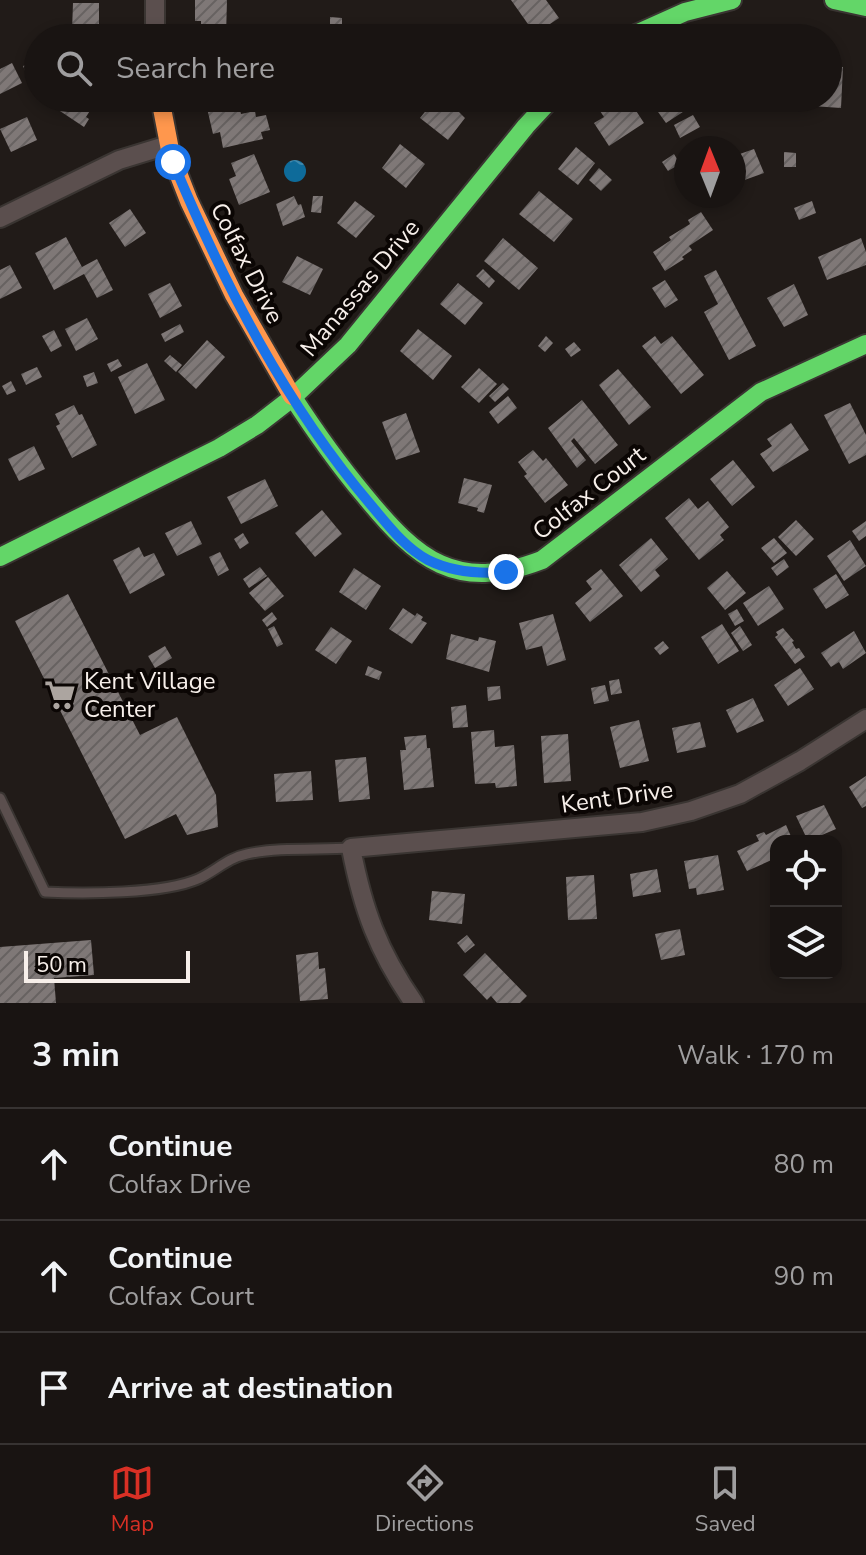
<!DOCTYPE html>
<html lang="en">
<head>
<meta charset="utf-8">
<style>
  :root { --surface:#191412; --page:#262120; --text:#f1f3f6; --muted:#9f9e9f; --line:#373332; --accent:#d93025 }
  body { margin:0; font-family:"Nunito Sans",sans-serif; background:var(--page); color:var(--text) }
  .controls { position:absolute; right:24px; bottom:24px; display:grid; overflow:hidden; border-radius:16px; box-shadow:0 4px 12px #0003 }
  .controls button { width:72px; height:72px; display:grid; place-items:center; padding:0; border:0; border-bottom:2px solid var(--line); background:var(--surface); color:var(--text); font:40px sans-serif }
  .compass { position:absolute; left:674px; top:136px; width:72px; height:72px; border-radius:50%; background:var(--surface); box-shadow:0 4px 12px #0003; rotate:359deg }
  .scale { position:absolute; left:24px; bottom:20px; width:166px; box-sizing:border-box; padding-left:8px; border:4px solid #f7efea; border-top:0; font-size:22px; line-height:28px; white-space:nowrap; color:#f7efea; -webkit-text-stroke:6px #0b0604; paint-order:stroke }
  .stop { position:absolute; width:24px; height:24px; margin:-18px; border:6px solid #1a73e8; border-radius:50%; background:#fff }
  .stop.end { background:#1a73e8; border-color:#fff; box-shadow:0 2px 8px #0008 }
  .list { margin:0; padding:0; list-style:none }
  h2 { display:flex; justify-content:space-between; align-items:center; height:104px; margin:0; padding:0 32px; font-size:34px }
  h2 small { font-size:26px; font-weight:400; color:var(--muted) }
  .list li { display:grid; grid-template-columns:52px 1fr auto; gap:24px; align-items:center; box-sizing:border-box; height:112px; padding:0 32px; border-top:2px solid var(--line) }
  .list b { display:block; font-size:30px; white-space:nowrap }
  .list p { margin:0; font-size:26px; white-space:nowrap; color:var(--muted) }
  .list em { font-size:26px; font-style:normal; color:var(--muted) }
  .icon { flex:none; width:44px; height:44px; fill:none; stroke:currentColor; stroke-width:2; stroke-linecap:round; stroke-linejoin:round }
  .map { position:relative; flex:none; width:866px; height:1003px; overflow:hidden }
  .search { position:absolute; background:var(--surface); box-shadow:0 4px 12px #0003; left:24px; right:24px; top:24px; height:88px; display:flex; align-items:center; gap:20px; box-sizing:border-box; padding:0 28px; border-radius:44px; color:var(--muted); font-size:30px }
  .sheet { height:440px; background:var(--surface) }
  nav { display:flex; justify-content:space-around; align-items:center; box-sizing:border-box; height:112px; border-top:2px solid var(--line); background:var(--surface); font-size:22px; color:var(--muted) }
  nav a { display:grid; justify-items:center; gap:4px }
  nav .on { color:var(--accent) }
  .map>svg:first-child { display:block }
</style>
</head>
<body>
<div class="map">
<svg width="866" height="1003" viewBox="0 0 866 1003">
  <defs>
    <pattern id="water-ripples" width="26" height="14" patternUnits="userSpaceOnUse" patternTransform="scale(2)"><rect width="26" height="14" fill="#0e6b9a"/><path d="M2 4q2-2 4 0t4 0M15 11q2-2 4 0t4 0" fill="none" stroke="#3e88ad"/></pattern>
    <pattern id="building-hatch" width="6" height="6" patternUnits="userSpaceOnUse" patternTransform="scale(2)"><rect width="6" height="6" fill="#7f7877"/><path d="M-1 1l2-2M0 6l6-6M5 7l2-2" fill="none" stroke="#676261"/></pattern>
  </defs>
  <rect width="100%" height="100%" fill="#211b18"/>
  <!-- water -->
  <circle fill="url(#water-ripples)" cx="295" cy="171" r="11"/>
  <!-- building -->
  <g fill="url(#building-hatch)">
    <path d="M195 0H227L226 36H201V21H195Z"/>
    <path d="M511 0H546L559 18 535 34Z"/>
    <path d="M73 3H99V32L72 31Z"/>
    <path d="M330 17 342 18V28H330Z"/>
    <path d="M34 62 38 76 29 80 23 66Z"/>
    <path d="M12 63 22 83 0 94V69Z"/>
    <path d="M828 66 843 67 841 108 812 106 813 98H828Z"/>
    <path d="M68 98H98L86 117 89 119 84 127 54 107 59 99 65 103Z"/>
    <path d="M436 98 469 100 459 112 465 118 448 140 420 118Z"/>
    <path d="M648 98H691L695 104 666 123Z"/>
    <path d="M629 100 644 123 609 146 594 123 604 117 600 111 614 102 618 108Z"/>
    <path d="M238 101 241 114 255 111 256 117 266 115 270 130 261 132 263 139 223 148 220 132 213 134 207 108Z"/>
    <path d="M693 115 700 127 680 138 674 125Z"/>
    <path d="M27 117 37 140 11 152 0 129Z"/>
    <path d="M400 144 425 164 406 188 382 168Z"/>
    <path d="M576 147 595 163 578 185 558 169Z"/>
    <path d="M754 149 764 173 739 182 734 168V156Z"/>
    <path d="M784 152 796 153V167H784Z"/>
    <path d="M254 154 270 192 239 205 229 179 236 176 231 163Z"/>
    <path d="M674 154 680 164 668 171 662 162Z"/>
    <path d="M599 168 612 180 601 191 589 180Z"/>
    <path d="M539 191 573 219 554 242 519 214Z"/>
    <path d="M294 196 298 205 301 204 305 217 283 226 276 204Z"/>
    <path d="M313 196H323L321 213 311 212Z"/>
    <path d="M355 201 375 216 356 238 337 223Z"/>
    <path d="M812 201 816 213 799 220 794 208Z"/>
    <path d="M130 209 146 233 125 247 109 223Z"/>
    <path d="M701 212 713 230 689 246 692 250 682 257 684 259 665 271 653 252 671 240 669 237 690 224 688 220Z"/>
    <path d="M66 237 82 267 97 259 113 290 97 298 84 274 54 290 35 253Z"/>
    <path d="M503 238 538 268 519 290 484 261Z"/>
    <path d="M861 238 866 252V265L827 280 818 257Z"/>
    <path d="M297 256 323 269 310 295 282 282Z"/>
    <path d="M10 265 22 288 0 299V270Z"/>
    <path d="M483 269 495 281 489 288 476 276Z"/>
    <path d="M716 270 756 346 729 360 704 312 718 304 704 276Z"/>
    <path d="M665 280 678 300 665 308 652 288Z"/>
    <path d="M170 283 182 306 160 318 148 294Z"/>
    <path d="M458 283 483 303 465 325 440 304Z"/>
    <path d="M794 284 808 315 784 327 767 298Z"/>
    <path d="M87 318 98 339 76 351 65 329Z"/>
    <path d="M180 324 184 332 165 342 161 334Z"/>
    <path d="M418 329 452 356 433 380 400 351Z"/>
    <path d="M54 330 62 346 51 352 42 336Z"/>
    <path d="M546 336 553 343 545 352 538 346Z"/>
    <path d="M655 336 661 344 672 336 704 375 681 394 642 346Z"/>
    <path d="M207 340 225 357 196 389 178 372Z"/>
    <path d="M574 342 581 350 571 357 565 349Z"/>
    <path d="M170 355 182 365 176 372 164 361Z"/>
    <path d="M118 359 122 366 111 372 107 364Z"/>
    <path d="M147 363 165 400 135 414 118 377Z"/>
    <path d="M37 367 42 377 26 385 21 374Z"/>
    <path d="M479 368 497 384 479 403 461 387Z"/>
    <path d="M618 369 651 407 629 425 599 385Z"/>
    <path d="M94 372 98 383 87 387 83 376Z"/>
    <path d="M11 381 16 391 7 395 2 386Z"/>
    <path d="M503 383 509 389 495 402 489 396Z"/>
    <path d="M508 396 517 408 498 424 489 412Z"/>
    <path d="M582 400 618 445 595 464 574 438 571 441 586 460 577 468 548 428Z"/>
    <path d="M850 403 866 435V455L849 464 824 415Z"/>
    <path d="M74 405 79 415 82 414 97 445 72 458 56 426 60 424 55 414Z"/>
    <path d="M406 413 420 452 396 460 382 422Z"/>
    <path d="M791 423 809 450 773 472 760 454 772 446 767 439Z"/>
    <path d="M34 446 45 469 19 481 8 459Z"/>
    <path d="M533 450 543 461 546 458 568 485 545 503 524 476 527 474 518 462Z"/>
    <path d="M733 460 755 487 732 506 710 479Z"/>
    <path d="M464 478 492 485 484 513 477 511 478 508 458 503Z"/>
    <path d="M265 479 278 506 241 524 227 497Z"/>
    <path d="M689 498 698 509 708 501 729 527 720 535 724 540 699 560 665 518Z"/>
    <path d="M322 510 342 534 315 557 295 533Z"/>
    <path d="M796 520 814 539 796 556 778 537Z"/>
    <path d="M191 521 202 544 177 556 165 533Z"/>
    <path d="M866 521V536L859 541 852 531Z"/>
    <path d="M243 533 249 543 240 549 234 539Z"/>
    <path d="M651 538 668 559 655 570 660 576 641 592 619 565Z"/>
    <path d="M774 538 787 553 774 563 761 548Z"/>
    <path d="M850 540 866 566 844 581 827 556Z"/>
    <path d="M139 547 144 557 154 553 165 575 130 594 113 560Z"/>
    <path d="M220 552 229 570 218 576 209 557Z"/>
    <path d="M784 559 789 567 777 576 771 568Z"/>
    <path d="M260 567 267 576 249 588 243 579Z"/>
    <path d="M354 568 381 586 366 610 339 592Z"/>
    <path d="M601 569 623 596 590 622 575 603 592 589 586 581Z"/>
    <path d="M727 571 746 593 725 610 707 588Z"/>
    <path d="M836 574 849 595 826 609 813 589Z"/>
    <path d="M268 577 284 596 265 611 249 593Z"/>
    <path d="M769 586 784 609 758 626 743 603Z"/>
    <path d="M68 594 140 735 177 717 216 795 218 827 187 835 176 814 125 839 15 621Z"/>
    <path d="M403 608 415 616 417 613 423 617 421 620 427 623 412 644 389 629Z"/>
    <path d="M737 609 744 621 735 626 728 614Z"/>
    <path d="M272 612 277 619 267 627 262 620Z"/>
    <path d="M553 614 566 660 547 666 542 646 526 650 519 623Z"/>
    <path d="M722 624 739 651 718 664 701 637Z"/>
    <path d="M274 626 283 644 277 647 268 629Z"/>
    <path d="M740 626 752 645 743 651 731 633Z"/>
    <path d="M331 627 352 641 336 664 315 650Z"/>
    <path d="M783 628 794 641 792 642 796 649 799 648 805 657 795 664 775 637 778 635 776 632Z"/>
    <path d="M854 631 866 653 843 669 839 662 831 667 821 653Z"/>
    <path d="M451 634 478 641 479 637 496 641 489 672 446 659Z"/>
    <path d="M663 641 669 648 660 655 654 648Z"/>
    <path d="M165 646 172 658 155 668 148 656Z"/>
    <path d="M368 666 382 672 379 680 365 675Z"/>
    <path d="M800 668 814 689 788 706 774 685Z"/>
    <path d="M619 679 622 693 611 695 609 681Z"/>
    <path d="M605 685 609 701 594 704 591 688Z"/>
    <path d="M500 686 501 699 488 701 487 687Z"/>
    <path d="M753 698 764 721 737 733 726 710Z"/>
    <path d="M466 705 468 727 453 728 451 707Z"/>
    <path d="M639 720 649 761 620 768 610 727Z"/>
    <path d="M700 722 706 747 677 753 672 728Z"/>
    <path d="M494 730 495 747 514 745 517 786 496 788 495 783 475 784 471 732Z"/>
    <path d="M568 734 571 781 544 783 541 736Z"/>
    <path d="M426 735 427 748H430L434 787 404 790 400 750H406L404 737Z"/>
    <path d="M366 757 370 799 339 802 335 760Z"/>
    <path d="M311 771 313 800 276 802 274 774Z"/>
    <path d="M866 776V806L862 808 849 787Z"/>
    <path d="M824 805 836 829 808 841 796 816Z"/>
    <path d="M786 825 793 841H776V858L747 871 737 851 759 841 756 835 764 832 766 835Z"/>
    <path d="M718 855 724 890 697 895 696 888 689 889 684 861Z"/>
    <path d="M657 869 661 892 633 897 630 874Z"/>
    <path d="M594 875 597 919 568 920 566 877Z"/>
    <path d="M432 891 465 894 462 924 429 920Z"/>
    <path d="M680 929 685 955 661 960 655 934Z"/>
    <path d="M467 935 475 945 465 953 457 943Z"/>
    <path d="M91 940 94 975 54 978 56 1003H0V947Z"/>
    <path d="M318 952 319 969 325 968 328 999 300 1001 296 955Z"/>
    <path d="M485 953 527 996 520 1003H497L491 996 487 1000 463 975Z"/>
  </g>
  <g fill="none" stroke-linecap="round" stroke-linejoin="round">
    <defs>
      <path id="lane" d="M0 798 45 892C83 894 164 894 198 879 216 871 227 858 247 854 279 847 317 850 351 848"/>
      <g id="street">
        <path d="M155 38V0"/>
        <path d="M0 218 119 160 168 145"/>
        <path d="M414 1003C378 951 363 910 351 848L642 822 691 811 740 794 800 761 866 719"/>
      </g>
      <g id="fast">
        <path d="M834 0 866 7"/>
        <path d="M627 38 685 12 732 0"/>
        <path d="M292 396C314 430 338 464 364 495 417 560 456 593 542 560L761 392 866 344"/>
        <path d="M0 557 219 448 257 425 292 398 348 345 526 126 552 98"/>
      </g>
      <path id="slow" d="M160 98 171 155 189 201 234 295 292 396"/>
    </defs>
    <!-- lane casing -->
    <use href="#lane" stroke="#3a3532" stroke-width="13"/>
    <!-- street casing -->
    <use href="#street" stroke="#3a3532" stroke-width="22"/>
    <!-- fast casing -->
    <use href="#fast" stroke="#3a3532" stroke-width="22"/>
    <!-- slow casing -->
    <use href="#slow" stroke="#3a3532" stroke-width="22"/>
    <!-- lane -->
    <use href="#lane" stroke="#5b4f4e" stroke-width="9"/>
    <!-- street -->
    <use href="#street" stroke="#5b4f4e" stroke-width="18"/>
    <!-- fast -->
    <use href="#fast" stroke="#63d668" stroke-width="18"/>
    <!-- slow -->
    <use href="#slow" stroke="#ff974d" stroke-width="18"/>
  </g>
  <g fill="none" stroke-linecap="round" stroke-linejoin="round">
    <!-- route -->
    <path stroke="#1a73e8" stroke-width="10" d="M173 162C224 284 285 404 371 505 388 525 405 548 428 560 452 572 480 574 506 572"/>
  </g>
  <!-- icons -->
  <defs>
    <symbol id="supermarket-bare" viewBox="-9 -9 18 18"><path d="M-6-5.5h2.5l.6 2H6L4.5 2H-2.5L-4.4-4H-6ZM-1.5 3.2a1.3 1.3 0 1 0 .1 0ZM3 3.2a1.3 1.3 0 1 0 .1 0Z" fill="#aca5a0" stroke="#0b0604" stroke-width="2.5" paint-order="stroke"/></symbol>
  </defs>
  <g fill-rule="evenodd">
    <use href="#supermarket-bare" x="38" y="673" width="44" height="44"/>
  </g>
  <g text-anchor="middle" stroke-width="8" stroke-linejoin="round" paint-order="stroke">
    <!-- street labels -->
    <g font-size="24" fill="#f7efea" stroke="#0b0604">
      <text transform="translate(247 263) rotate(63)" y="8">Colfax Drive</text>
      <text transform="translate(360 288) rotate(-50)" y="8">Manassas Drive</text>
      <text transform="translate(589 493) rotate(-38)" y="8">Colfax Court</text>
      <text transform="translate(617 797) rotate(-8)" y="8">Kent Drive</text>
    </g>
    <!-- poi labels -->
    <g font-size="24" fill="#f7efea" stroke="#0b0604" text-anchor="start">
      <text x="84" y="689">Kent Village<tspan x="84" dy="28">Center</tspan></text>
    </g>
  </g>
</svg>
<div class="controls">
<button><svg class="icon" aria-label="locate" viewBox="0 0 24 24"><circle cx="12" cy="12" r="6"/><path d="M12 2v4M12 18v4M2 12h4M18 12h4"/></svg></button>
<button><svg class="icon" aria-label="layers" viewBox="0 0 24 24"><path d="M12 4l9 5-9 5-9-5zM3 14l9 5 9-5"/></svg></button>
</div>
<svg class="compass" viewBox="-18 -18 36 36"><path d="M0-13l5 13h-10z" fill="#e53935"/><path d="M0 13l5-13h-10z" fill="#9f9e9f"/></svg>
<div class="scale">50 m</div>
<div class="stop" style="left:173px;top:162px"></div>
<div class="stop end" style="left:506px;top:572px"></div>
<div class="search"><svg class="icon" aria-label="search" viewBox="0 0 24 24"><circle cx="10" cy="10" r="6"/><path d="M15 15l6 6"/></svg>Search here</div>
</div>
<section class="sheet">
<h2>3 min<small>Walk · 170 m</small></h2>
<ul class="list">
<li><svg class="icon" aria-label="ahead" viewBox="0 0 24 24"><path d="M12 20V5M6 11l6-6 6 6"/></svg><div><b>Continue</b><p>Colfax Drive</p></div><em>80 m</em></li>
<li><svg class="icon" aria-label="ahead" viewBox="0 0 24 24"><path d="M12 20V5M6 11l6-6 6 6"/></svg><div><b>Continue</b><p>Colfax Court</p></div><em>90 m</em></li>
<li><svg class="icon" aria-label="arrive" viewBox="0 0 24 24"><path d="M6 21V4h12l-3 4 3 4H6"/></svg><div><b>Arrive at destination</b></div></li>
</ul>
</section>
<nav>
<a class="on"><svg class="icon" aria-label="map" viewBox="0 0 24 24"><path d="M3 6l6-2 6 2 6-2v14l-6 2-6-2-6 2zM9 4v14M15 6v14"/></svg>Map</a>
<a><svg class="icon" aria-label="directions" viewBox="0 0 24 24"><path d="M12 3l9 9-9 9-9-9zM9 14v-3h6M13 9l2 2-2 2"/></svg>Directions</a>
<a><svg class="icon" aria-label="saved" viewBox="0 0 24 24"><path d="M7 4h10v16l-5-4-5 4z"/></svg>Saved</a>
</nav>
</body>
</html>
